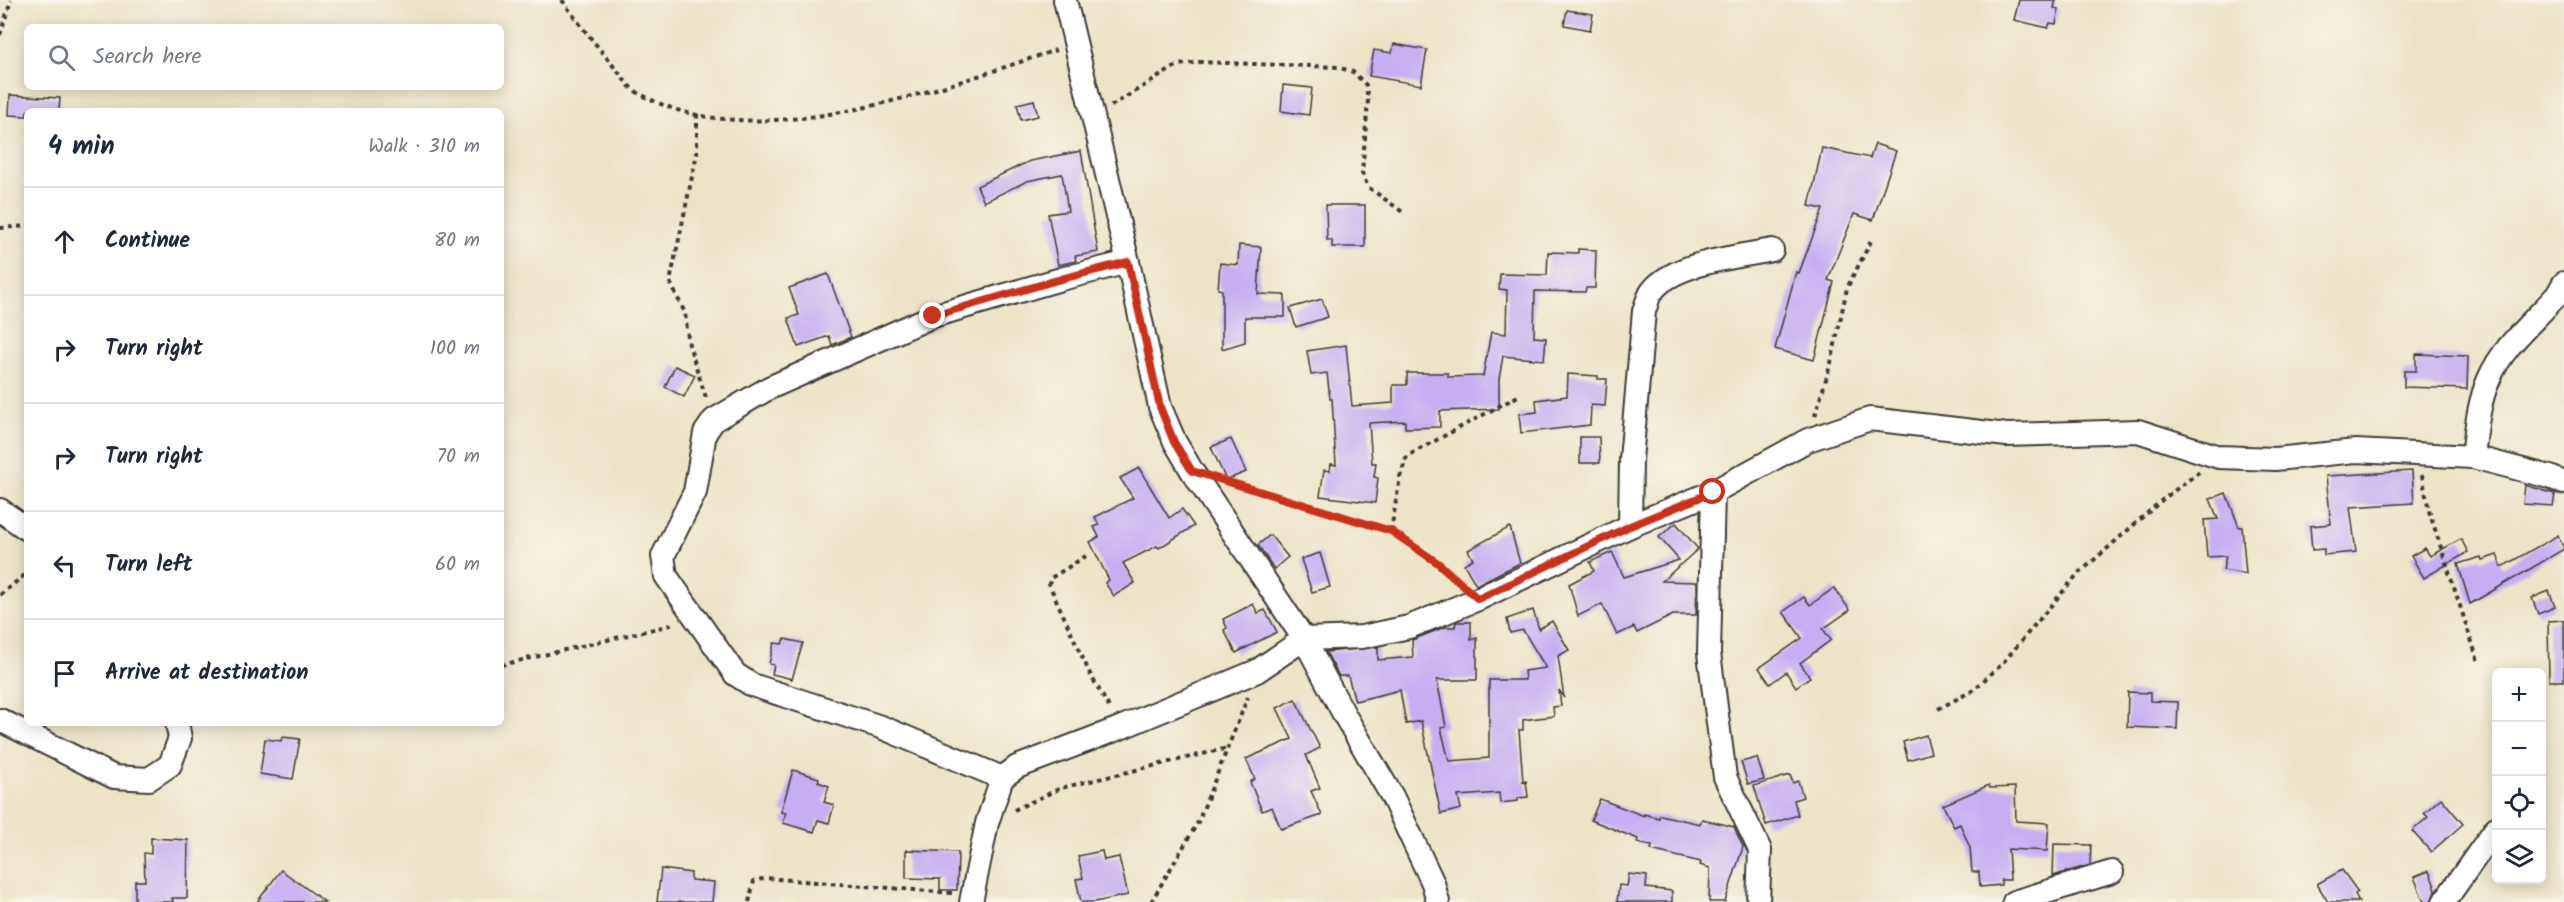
<!DOCTYPE html>
<html lang="en">
<head>
<meta charset="utf-8">
<style>
  :root { --surface:#fff; --page:#f6f6f7; --text:#1f2937; --muted:#747a83; --line:#e0e1e3 }
  body { margin:0; font-family:Kalam,sans-serif; background:var(--page); color:var(--text) }
  .controls { position:absolute; right:18px; bottom:18px; display:grid; overflow:hidden; border-radius:9px; box-shadow:0 3px 15px #0003 }
  .controls button { width:54px; height:54px; display:grid; place-items:center; padding:0; border:0; border-bottom:2px solid var(--line); background:var(--surface); color:var(--text); font:30px sans-serif }
  .stop { position:absolute; width:18px; height:18px; margin:-14px; border:4px solid #c8321e; border-radius:50%; background:#fff }
  .stop.end { background:#c8321e; border-color:#fff; box-shadow:0 2px 6px #0008 }
  .list { margin:0; padding:0; list-style:none }
  h2 { display:flex; justify-content:space-between; align-items:center; height:78px; margin:0; padding:0 24px; font-size:26px }
  h2 small { font-size:20px; font-weight:400; color:var(--muted) }
  .list li { display:grid; grid-template-columns:39px 1fr auto; gap:18px; align-items:center; box-sizing:border-box; height:108px; padding:0 24px; border-top:2px solid var(--line) }
  .list b { display:block; font-size:22px; white-space:nowrap }
  .list em { font-size:20px; font-style:normal; color:var(--muted) }
  .icon { flex:none; width:33px; height:33px; fill:none; stroke:currentColor; stroke-width:2; stroke-linecap:round; stroke-linejoin:round }
  .map { position:relative; flex:none; width:2564px; height:902px; overflow:hidden }
  .search { position:absolute; background:var(--surface); box-shadow:0 3px 15px #0003; left:24px; top:24px; width:480px; height:66px; display:flex; align-items:center; gap:15px; box-sizing:border-box; padding:0 21px; border-radius:9px; color:var(--muted); font-size:22px }
  .panel { position:absolute; background:var(--surface); box-shadow:0 3px 15px #0003; left:24px; top:108px; width:480px; height:618px; border-radius:9px }
  .map>svg:first-child { display:block }
</style>
</head>
<body>
<div class="map">
<svg width="2564" height="902" viewBox="0 0 2564 902">
  <rect width="100%" height="100%" fill="#f7f3e8"/>
  <filter id="ink" filterUnits="userSpaceOnUse"><feTurbulence type="fractalNoise" baseFrequency=".0167" numOctaves="2"/><feDisplacementMap in="SourceGraphic" scale="12" xChannelSelector="R" yChannelSelector="G"/><feConvolveMatrix kernelMatrix="1 2 1 2 8 2 1 2 1" color-interpolation-filters="sRGB"/></filter>
  <filter id="wash" filterUnits="userSpaceOnUse"><feTurbulence type="fractalNoise" baseFrequency=".008" numOctaves="4" result="noise"/><feDisplacementMap in="SourceGraphic" scale="24" xChannelSelector="R" yChannelSelector="G"/><feGaussianBlur stdDeviation="1.35" result="paint"/><feColorMatrix in="noise" values="0 0 0 0 0 0 0 0 0 0 0 0 0 0 0 0 0 1.4 0 .05"/><feComposite in="paint" operator="in"/></filter>
  <g filter="url(#wash)">
    <rect width="100%" height="100%" fill="#ede4c7"/>
    <g id="blocks">
      <!-- building -->
      <g fill="#c6aef2">
        <path d="M2019 0H2056L2054 8 2059 9 2056 24 2050 23 2048 28 2014 20Z"/>
        <path d="M1567 10 1593 14 1590 30 1564 25Z"/>
        <path d="M1394 44 1427 50 1421 85 1369 76 1374 50 1392 53Z"/>
        <path d="M1283 85 1312 88 1309 115 1281 111Z"/>
        <path d="M10 95 60 98 59 111H27V116L9 115Z"/>
        <path d="M1034 100 1038 116 1021 120 1017 104Z"/>
        <path d="M1875 144 1896 151 1873 220 1854 214 1828 280 1834 282 1814 360 1775 349 1796 272 1799 273 1823 209 1809 206 1822 148 1870 158Z"/>
        <path d="M1081 151 1098 252 1075 256 1076 261 1058 265 1048 214 1068 211 1062 174 1027 181 984 202 977 186 1030 161Z"/>
        <path d="M1326 205H1365V247H1332V240H1327Z"/>
        <path d="M1239 245 1261 247 1258 294 1285 295V317H1245V342L1222 349V290L1218 289 1220 263 1238 265Z"/>
        <path d="M1578 249 1596 250 1595 288H1586L1585 292 1535 291 1534 337 1546 338 1544 360 1503 356 1499 379V409L1440 411V427L1405 428V421L1369 423 1372 463H1376L1374 477 1378 478 1375 503 1320 496 1324 470 1330 471 1331 464 1336 465 1332 399H1330L1327 373 1311 375 1307 351 1346 345 1352 406 1393 403V385H1407V373H1448V377L1483 376 1491 332 1506 334 1507 290 1499 289 1500 274 1547 275 1548 252 1578 253Z"/>
        <path d="M828 274 851 337 832 345 829 336 798 347 788 318 799 315 789 288Z"/>
        <path d="M1322 299 1328 317 1296 327 1290 308Z"/>
        <path d="M2416 354 2468 356 2467 389 2404 387V371H2416Z"/>
        <path d="M675 366 695 375 684 397 665 387Z"/>
        <path d="M1568 374 1598 376V379H1607L1605 406 1591 405 1590 425 1521 433 1519 414 1537 412 1536 400 1567 396Z"/>
        <path d="M1580 437H1599L1600 463H1580Z"/>
        <path d="M1231 439 1246 472 1226 480 1211 447Z"/>
        <path d="M1139 468 1169 518 1182 509 1194 526 1159 548 1157 546 1123 563 1135 583 1114 596 1105 583 1109 580 1090 542 1099 537 1094 527 1099 525 1095 517 1133 498 1120 478Z"/>
        <path d="M2412 471 2414 503 2350 507 2356 552 2324 555V549L2312 550 2310 526 2331 524 2326 476Z"/>
        <path d="M2525 485 2555 494 2553 506 2523 504Z"/>
        <path d="M2226 493 2239 527H2242L2246 574 2223 570 2226 556 2207 557 2204 520 2218 519 2210 499Z"/>
        <path d="M1676 523 1698 549 1662 581 1697 582 1696 615H1673L1637 633 1634 627 1617 635 1602 604 1578 616 1569 584 1594 571 1590 562 1612 552 1624 577 1679 560 1659 537Z"/>
        <path d="M1510 527 1520 563 1476 585 1464 564 1473 559 1468 550Z"/>
        <path d="M1270 535 1288 557 1274 569 1258 545Z"/>
        <path d="M2558 535 2564 549 2470 604 2458 564 2481 557 2482 560 2497 555 2502 567Z"/>
        <path d="M2461 539 2468 552 2424 578 2411 556 2425 548 2430 556Z"/>
        <path d="M1320 553 1330 587 1312 592 1301 559Z"/>
        <path d="M1834 588 1850 610 1823 629 1831 640 1800 663 1810 677 1796 687 1786 672 1770 684 1759 668 1802 638 1783 612 1804 597 1810 605Z"/>
        <path d="M2549 591 2555 607 2538 614 2532 598Z"/>
        <path d="M1253 604 1258 613 1265 610 1277 632 1236 653 1224 630 1227 628 1223 619Z"/>
        <path d="M1533 610 1539 629 1552 621 1569 650 1558 656 1564 698 1559 690 1561 706 1553 707 1554 716 1523 720V730H1519L1523 782 1526 781 1528 797 1518 798V801L1500 803 1499 793 1458 796 1461 809 1441 814 1421 721 1406 724 1400 690 1355 701 1348 676H1339L1326 652 1378 647V660L1413 657 1412 640 1445 627H1455L1456 622H1471V640L1477 638V680H1437L1446 727 1441 728 1449 761 1489 758V680H1525L1524 671 1546 668 1523 630 1510 633 1507 619Z"/>
        <path d="M2564 620V681H2549L2548 621Z"/>
        <path d="M784 639 803 643 792 679 772 674 774 665 769 664 774 643 782 644Z"/>
        <path d="M2128 692 2150 693V701L2178 702 2177 729 2127 727Z"/>
        <path d="M1295 699 1320 748 1306 755 1320 788 1311 791 1322 815 1281 829 1272 807 1262 811 1250 782 1255 779 1246 759 1292 739 1277 708Z"/>
        <path d="M1926 735 1931 753 1908 760 1903 742Z"/>
        <path d="M282 737 300 739 293 779 260 774 265 739 281 741Z"/>
        <path d="M1757 758 1764 780 1748 784 1741 762Z"/>
        <path d="M793 770 819 778 818 782 829 786 824 802 834 805 829 823 818 820 814 832 783 823 786 813 781 812Z"/>
        <path d="M1790 775 1793 783 1798 781 1803 797 1794 800 1798 815 1766 825 1754 786Z"/>
        <path d="M1989 785 1990 788 2015 787 2016 821 2049 823 2047 851 2008 849 2010 880H2001V885L1980 887 1979 872H1972L1970 848 1960 824 1954 827 1943 805Z"/>
        <path d="M2441 798 2463 824 2431 852 2412 831 2428 817 2424 813Z"/>
        <path d="M1600 799 1644 816V814L1659 818 1660 815 1700 824 1702 819 1734 827 1743 847 1725 902H1709L1710 868 1700 865 1701 862 1651 850 1652 846 1637 843 1638 839 1591 820Z"/>
        <path d="M151 838 188 840 187 898H172L173 902H135V881H145L144 853 151 854Z"/>
        <path d="M2054 844 2091 845 2090 865 2053 876Z"/>
        <path d="M906 850 958 852 957 890H940V879L906 878Z"/>
        <path d="M1102 851 1104 860 1119 857 1128 895 1095 902H1081L1076 879 1083 878 1078 856Z"/>
        <path d="M661 869 691 873V880L714 882 712 902H657Z"/>
        <path d="M281 870 325 902H257Z"/>
        <path d="M2342 870 2358 892 2355 894 2359 902H2328L2317 884Z"/>
        <path d="M2429 871 2436 889 2431 902H2424L2414 877Z"/>
        <path d="M1629 874 1647 876 1646 888 1672 891V902H1617L1619 885 1627 886Z"/>
      </g>
    </g>
  </g>
  <g filter="url(#ink)">
    <use href="#blocks" fill-opacity="0" stroke="#3b3a36" stroke-width="1.5"/>
    <g fill="none" stroke-linecap="round" stroke-linejoin="round">
      <defs>
        <g id="street">
          <path d="M1065 0 1128 262 1160 407 1175 442 1192 471 1304 639 1345 716 1392 796 1433 883 1438 902"/>
          <path d="M2473 457C2476 432 2478 403 2489 379 2502 347 2534 321 2557 295L2564 283"/>
          <path d="M1713 492 1709 653 1725 777 1760 850 1758 902"/>
          <path d="M0 510 27 529"/>
          <path d="M1630 526 1631 460 1644 311C1647 304 1648 295 1653 290 1676 262 1738 257 1772 250"/>
          <path d="M0 720 114 777 149 779 170 765 180 738 177 723"/>
          <path d="M1002 778 881 727 752 685 735 674 666 576 663 556 695 492 705 433 714 420 769 388 933 316 1061 279 1128 262"/>
          <path d="M971 902 987 823 1002 778 1017 767 1120 728 1257 671 1304 639 1362 637 1409 627 1478 599 1630 526 1713 492 1808 440 1870 419 2007 435 2138 431 2219 457 2275 459 2356 451 2473 457 2550 477 2564 483"/>
          <path d="M2014 902 2112 872"/>
          <path d="M2444 902 2496 828"/>
        </g>
      </defs>
      <!-- street casing -->
      <use href="#street" stroke="#3b3a36" stroke-width="26"/>
      <!-- path -->
      <g stroke="#3b3a36" stroke-width="4" stroke-dasharray="4.5 4.5" stroke-linecap="butt">
        <path d="M562 0C579 24 597 46 615 68 622 76 628 87 637 92 751 161 941 88 1056 50"/>
        <path d="M0 35 11 0"/>
        <path d="M1111 106 1178 65 1200 62 1338 67 1353 72 1366 85 1368 101 1362 173 1368 187 1404 213"/>
        <path d="M697 114V153L670 282 685 313 689 345 707 401"/>
        <path d="M0 228 27 226"/>
        <path d="M1815 416 1832 359 1847 288 1872 239"/>
        <path d="M2422 475 2429 511 2479 664"/>
        <path d="M1224 481 1391 531 1438 563 1461 584"/>
        <path d="M1391 531 1400 477 1407 456 1518 396"/>
        <path d="M1086 556 1051 578 1049 584 1090 674 1110 709"/>
        <path d="M0 595 27 573"/>
        <path d="M501 665 675 624"/>
        <path d="M1938 709 1972 691 2001 665 2076 576 2162 500 2199 472"/>
        <path d="M1014 810 1061 788 1228 748"/>
        <path d="M749 902 754 881 766 878 952 893"/>
        <path d="M1151 902 1198 822 1248 697"/>
      </g>
      <!-- street -->
      <use href="#street" stroke="#fff" stroke-width="22"/>
    </g>
  </g>
  <g fill="none" stroke-linecap="round" stroke-linejoin="round" filter="url(#ink)">
    <!-- route -->
    <path stroke="#c8321e" stroke-width="8" d="M933 316 1061 279 1128 262 1160 407 1174 442 1192 471 1391 531 1438 563 1478 599 1630 526 1713 492"/>
  </g>
</svg>
<div class="controls">
<button>+</button>
<button>−</button>
<button><svg class="icon" aria-label="locate" viewBox="0 0 24 24"><circle cx="12" cy="12" r="6"/><path d="M12 2v4M12 18v4M2 12h4M18 12h4"/></svg></button>
<button><svg class="icon" aria-label="layers" viewBox="0 0 24 24"><path d="M12 4l9 5-9 5-9-5zM3 14l9 5 9-5"/></svg></button>
</div>
<div class="stop" style="left:1713px;top:492px"></div>
<div class="stop end" style="left:933px;top:316px"></div>
<div class="search"><svg class="icon" aria-label="search" viewBox="0 0 24 24"><circle cx="10" cy="10" r="6"/><path d="M15 15l6 6"/></svg>Search here</div>
<section class="panel">
<h2>4 min<small>Walk · 310 m</small></h2>
<ul class="list">
<li><svg class="icon" aria-label="ahead" viewBox="0 0 24 24"><path d="M12 20V5M6 11l6-6 6 6"/></svg><div><b>Continue</b></div><em>80 m</em></li>
<li><svg class="icon" aria-label="right" viewBox="0 0 24 24"><path d="M7 20v-9h11M14 6l5 5-5 5"/></svg><div><b>Turn right</b></div><em>100 m</em></li>
<li><svg class="icon" aria-label="right" viewBox="0 0 24 24"><path d="M7 20v-9h11M14 6l5 5-5 5"/></svg><div><b>Turn right</b></div><em>70 m</em></li>
<li><svg class="icon" aria-label="left" viewBox="0 0 24 24"><path d="M17 20v-9H6M10 6l-5 5 5 5"/></svg><div><b>Turn left</b></div><em>60 m</em></li>
<li><svg class="icon" aria-label="arrive" viewBox="0 0 24 24"><path d="M6 21V4h12l-3 4 3 4H6"/></svg><div><b>Arrive at destination</b></div></li>
</ul>
</section>
</div>
</body>
</html>
